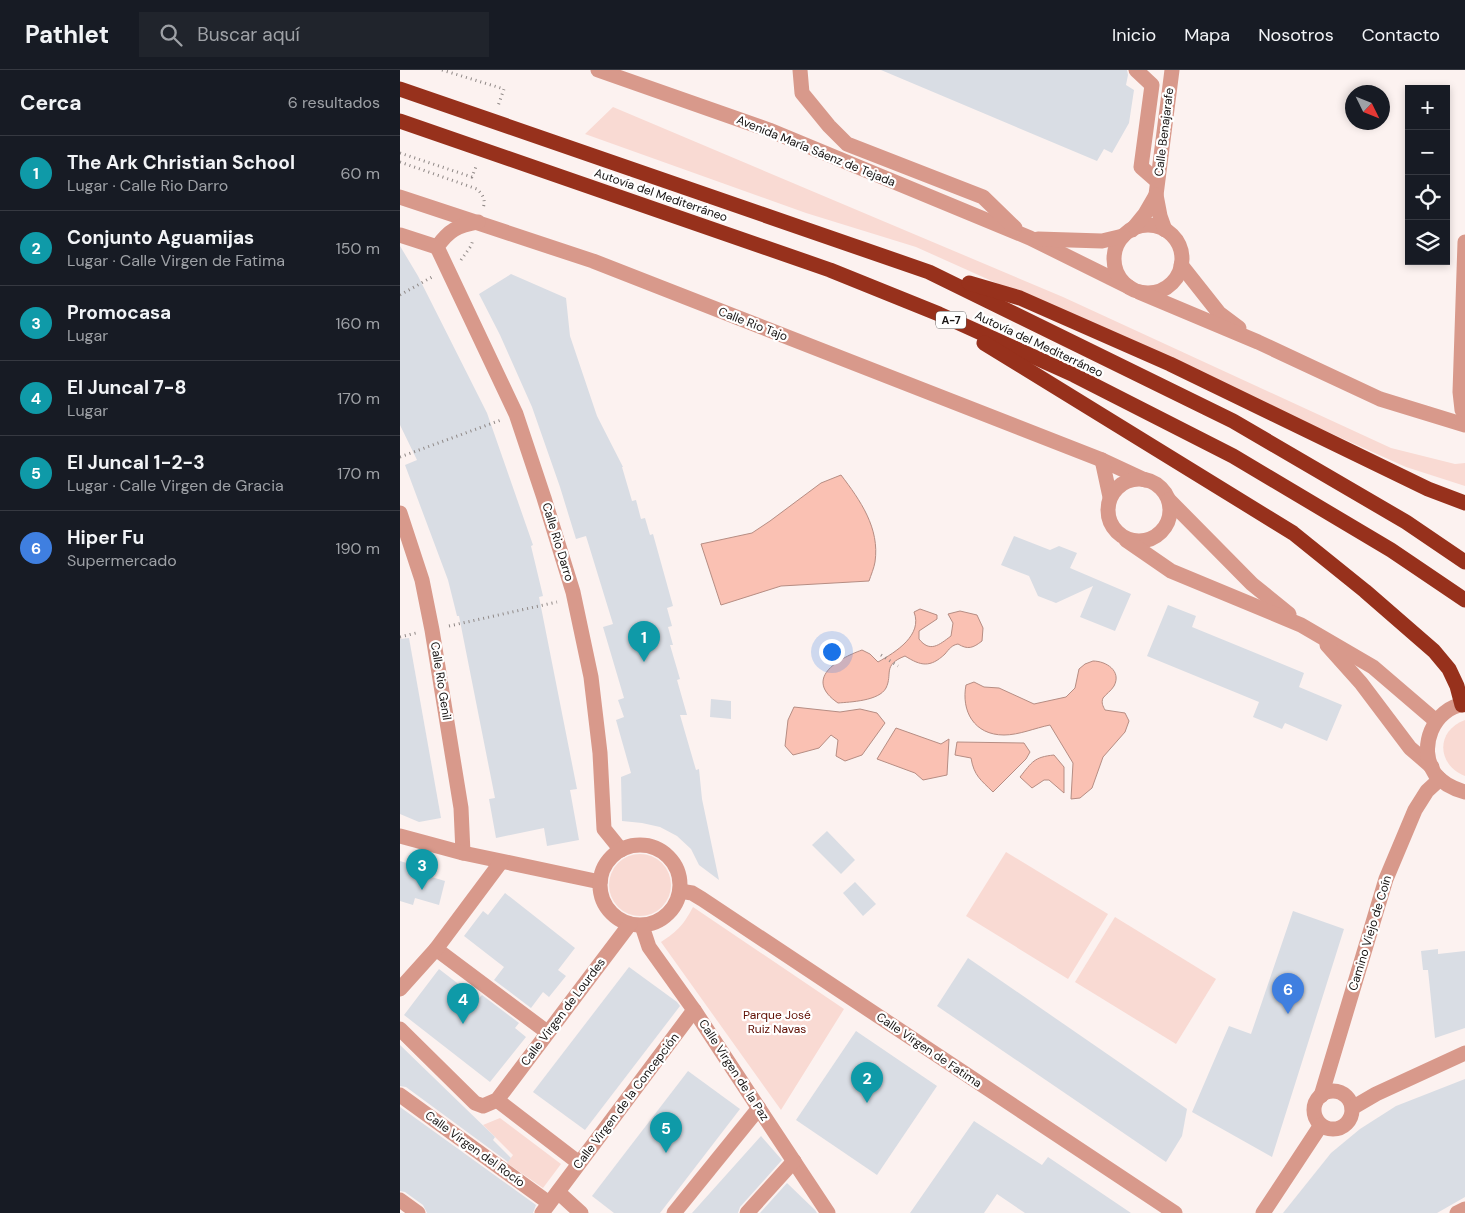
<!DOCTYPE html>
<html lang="es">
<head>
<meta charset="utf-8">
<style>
  :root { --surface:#171b24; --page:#20242c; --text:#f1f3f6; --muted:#9ea1a6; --line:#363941; --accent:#d93025 }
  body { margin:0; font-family:"DM Sans",sans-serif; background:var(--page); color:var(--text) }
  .controls { position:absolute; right:15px; top:15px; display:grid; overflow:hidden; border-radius:0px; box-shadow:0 2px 8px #0003 }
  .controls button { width:45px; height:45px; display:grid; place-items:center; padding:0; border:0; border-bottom:1px solid var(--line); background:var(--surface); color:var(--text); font:25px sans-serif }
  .compass { position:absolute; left:945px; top:15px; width:45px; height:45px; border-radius:50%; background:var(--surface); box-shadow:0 2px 8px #0003; rotate:133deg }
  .you { position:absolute; left:431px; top:581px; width:18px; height:18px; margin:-12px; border:4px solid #fff; border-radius:50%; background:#1a73e8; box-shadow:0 0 0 8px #1a73e833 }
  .badge { display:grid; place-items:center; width:32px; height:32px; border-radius:50%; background:var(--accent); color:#fff; font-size:16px; font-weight:700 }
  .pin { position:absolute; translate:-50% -41px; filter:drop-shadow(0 1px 2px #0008) }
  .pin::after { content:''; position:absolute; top:26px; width:18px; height:15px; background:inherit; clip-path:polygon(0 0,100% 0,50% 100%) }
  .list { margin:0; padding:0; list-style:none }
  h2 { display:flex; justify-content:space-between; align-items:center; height:65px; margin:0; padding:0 20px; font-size:21px }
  h2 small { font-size:16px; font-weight:400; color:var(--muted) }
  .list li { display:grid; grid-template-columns:32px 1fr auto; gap:15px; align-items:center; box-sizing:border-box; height:75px; padding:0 20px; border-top:1px solid var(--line) }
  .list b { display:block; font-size:19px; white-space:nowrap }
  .list p { margin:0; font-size:16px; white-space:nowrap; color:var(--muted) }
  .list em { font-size:16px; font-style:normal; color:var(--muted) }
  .icon { flex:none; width:28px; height:28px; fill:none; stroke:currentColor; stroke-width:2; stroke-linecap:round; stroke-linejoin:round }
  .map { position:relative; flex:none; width:1065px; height:1143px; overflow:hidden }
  header { display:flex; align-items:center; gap:30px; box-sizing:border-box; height:70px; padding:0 25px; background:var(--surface); border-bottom:1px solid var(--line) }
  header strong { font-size:24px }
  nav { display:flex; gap:28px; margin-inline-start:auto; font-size:18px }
  .search { width:350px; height:45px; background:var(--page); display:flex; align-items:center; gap:12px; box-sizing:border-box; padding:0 18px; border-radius:0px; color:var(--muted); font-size:19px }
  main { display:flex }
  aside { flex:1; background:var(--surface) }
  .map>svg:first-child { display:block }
</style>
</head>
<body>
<header>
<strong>Pathlet</strong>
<div class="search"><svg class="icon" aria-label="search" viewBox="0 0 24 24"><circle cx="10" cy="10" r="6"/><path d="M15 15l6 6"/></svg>Buscar aquí</div>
<nav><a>Inicio</a><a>Mapa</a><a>Nosotros</a><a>Contacto</a></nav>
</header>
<main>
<aside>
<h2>Cerca<small>6 resultados</small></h2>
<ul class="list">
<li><span class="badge" style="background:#0f9aa8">1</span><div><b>The Ark Christian School</b><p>Lugar · Calle Rio Darro</p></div><em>60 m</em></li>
<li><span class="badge" style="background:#0f9aa8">2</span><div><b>Conjunto Aguamijas</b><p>Lugar · Calle Virgen de Fatima</p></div><em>150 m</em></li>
<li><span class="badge" style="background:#0f9aa8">3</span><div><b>Promocasa</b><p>Lugar</p></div><em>160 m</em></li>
<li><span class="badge" style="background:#0f9aa8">4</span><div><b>El Juncal 7-8</b><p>Lugar</p></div><em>170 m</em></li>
<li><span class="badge" style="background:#0f9aa8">5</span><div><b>El Juncal 1-2-3</b><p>Lugar · Calle Virgen de Gracia</p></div><em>170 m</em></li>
<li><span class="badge" style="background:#3f7fe0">6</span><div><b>Hiper Fu</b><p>Supermercado</p></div><em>190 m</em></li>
</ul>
</aside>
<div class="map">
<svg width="1065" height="1143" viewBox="0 0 1065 1143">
  <rect width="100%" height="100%" fill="#fcf2f0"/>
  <!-- green -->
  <g fill="#f9dad3">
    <path d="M213 37 663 227 991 378 1055 394 1065 393V416L1006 397 516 177 406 143 185 64Z"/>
    <path d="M1065 650V706C1037 695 1035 661 1065 650Z"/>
    <path d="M606 782 708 844 668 909 566 846Z"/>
    <circle cx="240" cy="815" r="31"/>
    <path d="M293 837 444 939 381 1040 261 872C278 861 284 854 293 837Z"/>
    <path d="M715 847 816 909 776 974 675 912Z"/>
    <path d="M100 1048 161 1094 143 1118 107 1093 113 1085 83 1055Z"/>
  </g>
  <!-- water -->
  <g fill="#fac1b3" stroke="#b68d83">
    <path d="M441 405C460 430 480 458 475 492 474 498 471 505 469 511L381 516 321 535 301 474 352 463 370 451 421 413Z"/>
    <path d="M520 539 537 545V549L519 561V569C530 583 539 575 551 566L553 553 548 544 560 541 577 545 583 558 582 571C573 578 568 580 558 574 552 575 549 579 545 584 530 598 521 596 505 586 482 595 493 604 486 618 479 631 450 632 438 633 403 609 437 589 462 580L470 584 478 592C496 582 523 565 514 542Z"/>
    <path d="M693 591C706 591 722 601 714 616 711 621 706 624 703 628 701 633 703 636 705 640L725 643 729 651 725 662 703 687 692 718 680 728 671 729 673 693 650 655C635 658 619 665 604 665 574 665 561 641 566 615L574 612 584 617 599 618 634 634 666 627 675 618 679 599 685 594Z"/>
    <path d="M394 637 440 642 460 639 477 643 485 653 462 685 445 691 436 686 438 670 431 665 419 678 393 685 385 676 388 650Z"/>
    <path d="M496 658 541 674 549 669 547 705 523 710 515 703 477 689Z"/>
    <path d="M557 672 624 673 630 682 626 689 593 722C581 710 574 706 571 688L555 685Z"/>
    <path d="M654 685 664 697V723L649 710H644L632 718 620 707C632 692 634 687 654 685Z"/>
  </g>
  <!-- building -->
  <g fill="#d9dde4">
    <path d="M481 0H727L728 5 726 15 734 20 729 53 712 83 704 79 697 91Z"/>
    <path d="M0 176 18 206 87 343 133 475 131 476 143 526 139 527 177 719 170 720 179 770 147 776 144 758 96 768 89 729 95 728 59 546H57L48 510 5 395 17 390 0 355Z"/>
    <path d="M111 204 166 228 170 266 197 346 223 397H222L232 431 236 430 241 449 245 448 250 465 253 464 273 536 267 538 272 556 268 557 273 575H270L280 609 277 610 287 645H280L296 700 299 699 302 729 319 810 299 795 291 779 277 766 260 757 242 753 222 751 221 707 231 703 216 650 224 647 218 630 224 628 203 557 213 554 186 466 176 469 160 417 132 337 100 265 79 224Z"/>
    <path d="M614 466 650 480 659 476 677 483 670 498 731 524 715 561 680 547 693 516 656 533 638 526 629 506 601 495Z"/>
    <path d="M768 535 796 546 792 557 904 603 899 617 942 635 927 671 885 653 882 659 853 647 859 632 747 586Z"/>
    <path d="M9 568 41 748 19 752 0 744V569Z"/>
    <path d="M311 629 331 631V649L310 647Z"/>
    <path d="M427 761 455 790 441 804 412 775Z"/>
    <path d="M0 791 20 797 18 803 45 811 39 835 15 828 13 835 0 831Z"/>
    <path d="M455 812 476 834 463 846 443 823Z"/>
    <path d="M105 823 175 878 158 900 166 906 149 927 143 922 131 938 94 910 104 897 64 866 83 841 88 845Z"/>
    <path d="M893 841 944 859 872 1087 792 1042 829 956 851 964Z"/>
    <path d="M1038 879V884L1065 881V958L1035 968 1028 900H1023L1021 881Z"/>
    <path d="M568 888 787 1039 782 1066 766 1092 537 936Z"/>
    <path d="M229 897 277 932 280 936 185 1060 133 1022Z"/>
    <path d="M39 899 78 929 82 925 119 953 115 958 126 967 90 1012 4 945Z"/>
    <path d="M456 961 537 1016 477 1105 396 1050Z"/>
    <path d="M0 975 95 1067 93 1070 111 1088 108 1092 6 1017 0 1016Z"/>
    <path d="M288 1001 340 1039 260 1143H214L192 1126Z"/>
    <path d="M1065 1009V1127L1037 1143H883L931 1083 960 1059 996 1036Z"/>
    <path d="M0 1037 136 1135 133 1143H27L23 1135 5 1122 0 1121Z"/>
    <path d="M574 1051 642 1095 648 1087 731 1143H625L597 1124 584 1143H510Z"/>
    <path d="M361 1066 382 1090 340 1137 338 1143H292Z"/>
    <path d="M387 1113 415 1140 417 1143H360Z"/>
  </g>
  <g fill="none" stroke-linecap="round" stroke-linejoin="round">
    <!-- path -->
    <g stroke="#8f8886" stroke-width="3" stroke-dasharray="1 4" stroke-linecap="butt">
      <path d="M42 0 104 19 98 36"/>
      <path d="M0 83 72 107 77 94"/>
      <path d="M0 92 77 119C83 125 86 130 83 138"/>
      <path d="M61 190 71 176 73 170"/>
      <path d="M0 225 32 207"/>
      <path d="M0 387 101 350"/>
      <path d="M49 556 157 532"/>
      <path d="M0 567 16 563"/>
      <path d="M481 585 498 596"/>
    </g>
    <!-- minor -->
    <g stroke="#d8998b" stroke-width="15">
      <path d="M198 0 369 60 630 168 729 217"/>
      <path d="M400 0 402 23 429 56 447 74 583 127 615 158"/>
      <path d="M736 0 752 15 741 97 757 111"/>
      <path d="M756 125 772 0"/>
      <path d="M0 127 193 191 702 390 745 410"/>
      <path d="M78 152C57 156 49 160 37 177L116 344 144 428 173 522 191 607 200 683 204 759 221 780"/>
      <circle cx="748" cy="189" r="34"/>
      <path d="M732 160 745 144 756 125 760 146 765 160"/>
      <path d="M0 165 37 177"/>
      <path d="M638 169 702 171 723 166"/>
      <path d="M1065 172 1060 322 1062 340 1065 345"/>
      <path d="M781 195 819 243 839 258"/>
      <path d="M739 222 858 272 980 329 1065 355"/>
      <path d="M702 390 710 427"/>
      <circle cx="739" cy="440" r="31"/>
      <path d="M769 430 852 514 889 544"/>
      <path d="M0 443 22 510 32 560 61 738 63 783"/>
      <path d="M726 470 771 501 901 555 973 597 1036 651"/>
      <path d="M927 575 961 613 1010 678 1032 697"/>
      <path d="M1065 634C1033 638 1017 678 1035 704 1043 714 1054 719 1065 722"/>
      <path d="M0 766 63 783 200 812"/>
      <circle cx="240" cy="815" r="40"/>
      <path d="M280 821 292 823 302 829 775 1143"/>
      <path d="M242 856 249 877 294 940 428 1143"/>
      <path d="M36 879 147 962"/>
      <path d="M0 919 36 879 101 792"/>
      <path d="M0 959 75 1033 83 1036 97 1030 230 854"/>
      <circle cx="933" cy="1040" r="19"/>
      <path d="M0 1025 149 1133"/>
      <path d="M921 1026 986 809 1015 740 1027 721 1040 709"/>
      <path d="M97 1030 179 1093"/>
      <path d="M952 1038 976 1024 1065 983"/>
      <path d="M158 1122 181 1143"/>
      <path d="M0 1130 18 1143"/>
      <path d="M142 1143 294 940"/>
      <path d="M274 1143 359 1038"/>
      <path d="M347 1143 394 1091"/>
      <path d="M863 1143 921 1055"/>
      <path d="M1057 1143 1065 1139"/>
    </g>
    <!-- highway -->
    <g stroke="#97311c" stroke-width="15">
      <path d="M0 19 529 202 833 351 1006 452 1065 492"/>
      <path d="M0 51 430 200 539 244 674 305 833 386 991 480 1065 530"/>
      <path d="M569 213 620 228 770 294 1028 419 1065 433"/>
      <path d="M584 273 893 463 965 521 1034 581 1049 599 1057 616 1062 635"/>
    </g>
  </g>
  <g text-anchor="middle" stroke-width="4.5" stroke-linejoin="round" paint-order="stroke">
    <!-- shield labels -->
    <rect fill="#fff" stroke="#5c5a59" stroke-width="1" x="536" y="241.5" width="30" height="17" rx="4"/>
    <g font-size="11" font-weight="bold" fill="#161312">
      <text x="551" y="254">A-7</text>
    </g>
    <!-- street labels -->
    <g font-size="12" fill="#161312" stroke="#fff">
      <text transform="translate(764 62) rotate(-83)" y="4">Calle Benajarafe</text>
      <text transform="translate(416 81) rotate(22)" y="4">Avenida María Sáenz de Tejada</text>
      <text transform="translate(261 125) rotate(19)" y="4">Autovía del Mediterráneo</text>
      <text transform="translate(353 254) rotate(21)" y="4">Calle Rio Tajo</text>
      <text transform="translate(639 274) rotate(25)" y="4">Autovía del Mediterráneo</text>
      <text transform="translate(158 472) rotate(73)" y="4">Calle Rio Darro</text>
      <text transform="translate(41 611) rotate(81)" y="4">Calle Rio Genil</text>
      <text transform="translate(970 863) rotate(-73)" y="4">Camino Viejo de Coín</text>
      <text transform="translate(163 942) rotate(-53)" y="4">Calle Virgen de Lourdes</text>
      <text transform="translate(529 980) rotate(34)" y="4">Calle Virgen de Fatima</text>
      <text transform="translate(334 1000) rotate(57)" y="4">Calle Virgen de la Paz</text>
      <text transform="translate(226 1031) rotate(-53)" y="4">Calle Virgen de la Concepción</text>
      <text transform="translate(75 1079) rotate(36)" y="4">Calle Virgen del Rocío</text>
    </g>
    <!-- park labels -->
    <g font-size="12" fill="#5d0c00" stroke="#fff">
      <text x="377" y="949">Parque José<tspan x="377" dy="14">Ruiz Navas</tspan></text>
    </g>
  </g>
</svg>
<div class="controls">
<button>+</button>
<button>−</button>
<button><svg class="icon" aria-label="locate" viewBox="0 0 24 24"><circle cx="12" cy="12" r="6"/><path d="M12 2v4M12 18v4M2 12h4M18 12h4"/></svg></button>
<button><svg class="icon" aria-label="layers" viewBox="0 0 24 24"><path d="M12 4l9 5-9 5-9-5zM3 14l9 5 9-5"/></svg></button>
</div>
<svg class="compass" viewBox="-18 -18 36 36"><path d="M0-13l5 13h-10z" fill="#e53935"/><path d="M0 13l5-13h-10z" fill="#9ea1a6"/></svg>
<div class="you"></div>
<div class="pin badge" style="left:244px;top:592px;background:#0f9aa8">1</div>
<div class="pin badge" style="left:467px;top:1033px;background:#0f9aa8">2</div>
<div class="pin badge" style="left:22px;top:820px;background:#0f9aa8">3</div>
<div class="pin badge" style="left:63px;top:954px;background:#0f9aa8">4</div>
<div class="pin badge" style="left:266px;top:1083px;background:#0f9aa8">5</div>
<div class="pin badge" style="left:888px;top:944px;background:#3f7fe0">6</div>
</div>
</main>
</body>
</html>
